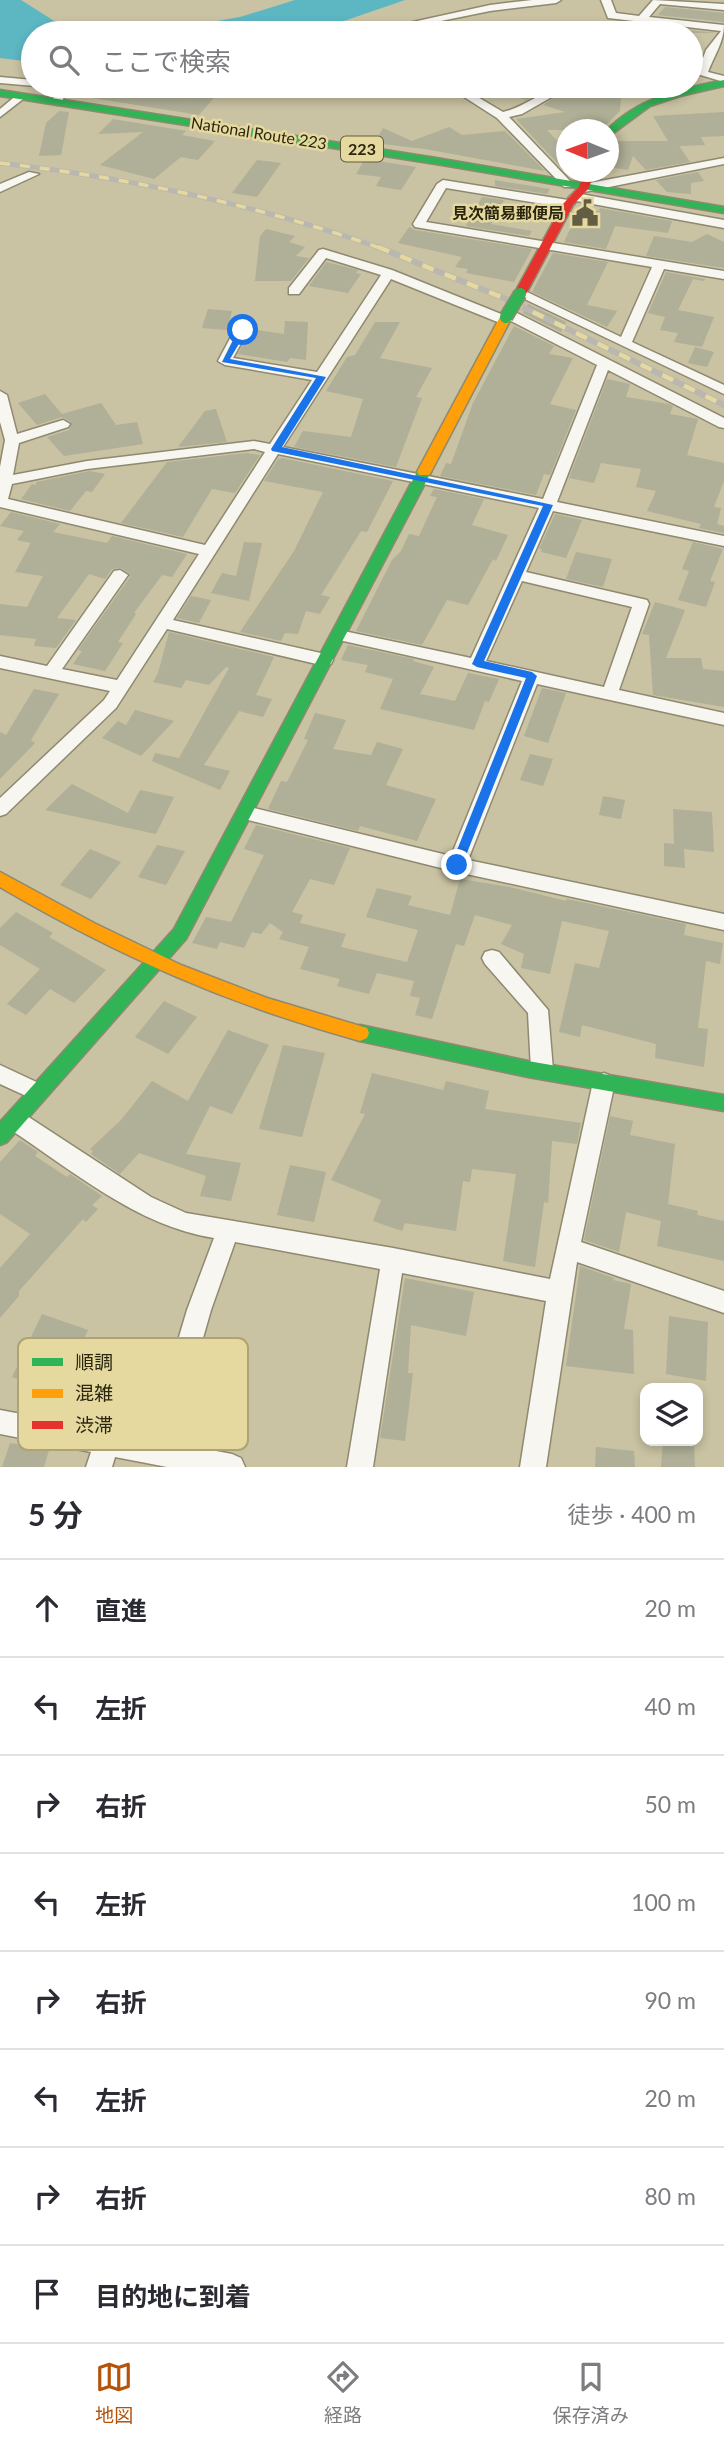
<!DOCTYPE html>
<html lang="ja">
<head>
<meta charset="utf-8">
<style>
  :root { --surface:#fff; --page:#f7f7f7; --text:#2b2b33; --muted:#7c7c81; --line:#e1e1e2; --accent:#b45309 }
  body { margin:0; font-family:Lato,"Noto Sans JP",sans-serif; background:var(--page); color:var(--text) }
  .controls { position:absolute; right:21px; bottom:21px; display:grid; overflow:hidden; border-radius:14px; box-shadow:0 4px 10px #0003 }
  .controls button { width:63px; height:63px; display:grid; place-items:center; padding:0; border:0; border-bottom:2px solid var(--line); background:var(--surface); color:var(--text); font:35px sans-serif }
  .compass { position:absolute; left:556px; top:119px; width:63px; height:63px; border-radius:50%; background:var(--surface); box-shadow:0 4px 10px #0003; rotate:271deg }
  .stop { position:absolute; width:21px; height:21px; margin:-16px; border:5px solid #1a73e8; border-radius:50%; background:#fff }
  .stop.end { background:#1a73e8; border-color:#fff; box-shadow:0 2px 7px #0008 }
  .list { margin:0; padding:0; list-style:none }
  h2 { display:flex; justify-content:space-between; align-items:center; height:91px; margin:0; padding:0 28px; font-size:30px }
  h2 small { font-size:23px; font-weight:400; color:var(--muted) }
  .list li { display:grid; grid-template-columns:46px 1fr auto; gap:21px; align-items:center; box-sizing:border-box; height:98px; padding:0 28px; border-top:2px solid var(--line) }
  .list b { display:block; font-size:26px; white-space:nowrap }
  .list em { font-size:23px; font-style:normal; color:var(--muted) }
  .icon { flex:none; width:38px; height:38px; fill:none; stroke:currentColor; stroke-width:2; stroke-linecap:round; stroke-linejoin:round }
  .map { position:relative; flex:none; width:724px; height:1467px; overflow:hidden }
  .search { position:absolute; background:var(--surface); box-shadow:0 4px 10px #0003; left:21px; right:21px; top:21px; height:77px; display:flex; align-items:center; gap:18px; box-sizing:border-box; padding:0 24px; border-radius:38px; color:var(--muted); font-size:26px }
  .sheet { height:875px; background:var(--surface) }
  nav { display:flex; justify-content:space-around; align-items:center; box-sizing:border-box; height:98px; border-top:2px solid var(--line); background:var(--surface); font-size:19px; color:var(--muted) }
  nav a { display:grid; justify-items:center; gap:4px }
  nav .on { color:var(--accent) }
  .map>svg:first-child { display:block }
</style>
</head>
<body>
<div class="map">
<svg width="724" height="1467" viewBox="0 0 724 1467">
  <rect width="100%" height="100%" fill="#c9c2a3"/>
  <!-- water -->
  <path fill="#5cb7c3" d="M0 0H21L67 29 148 33 240 17 295 0H405L344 21 287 33H33V62L0 58Z"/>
  <!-- building -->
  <g fill="#b0af97">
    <path d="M665 7 724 13V22L658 15Z"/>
    <path d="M653 26 716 33H645Z"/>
    <path d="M152 86H179L188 99 199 86H224L199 115 93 98V94Z"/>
    <path d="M494 86H556L526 100 493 90Z"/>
    <path d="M573 86H622L620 111 601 130H547L566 150V161L561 167 516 119 565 112 543 105Z"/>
    <path d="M635 86H675L642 98Z"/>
    <path d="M59 111 69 112 61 155 39 156 46 123Z"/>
    <path d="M724 112V136L701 137 705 145 679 146 690 162 646 170 633 156 628 170 608 167 615 141H668L653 116Z"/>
    <path d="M113 119 186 131 182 135 215 141 198 160 181 157 154 179 100 165 143 132 98 134Z"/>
    <path d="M449 127 462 135 505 131 545 171 425 149 374 143 383 128 412 141Z"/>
    <path d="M365 159 416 167 401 190 376 186 381 177 356 174Z"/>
    <path d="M257 160 281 163 257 197 232 193Z"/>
    <path d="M698 172 704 181 691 183V194L667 192 656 180Z"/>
    <path d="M495 180 550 189 547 194 495 186Z"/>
    <path d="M482 197 504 200 491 224 532 231 529 236 466 226Z"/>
    <path d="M580 208 599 211 600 208 672 221 668 233 615 226 606 249 564 242Z"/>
    <path d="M409 227 415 230 532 249 514 282 466 273 468 269 455 267 462 257 398 243Z"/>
    <path d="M266 229 295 236 289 242 305 247 296 256 309 258 291 281H255L260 236Z"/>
    <path d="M707 234 724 242V268L646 256 654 236 692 242Z"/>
    <path d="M553 253 608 262 587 305 617 311 607 327 532 292Z"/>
    <path d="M326 262 358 270 356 273 361 274 348 293 309 286Z"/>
    <path d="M666 272 705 279 704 281 693 279 678 310 714 317 702 347 674 342 678 333 660 330 665 317 648 313Z"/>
    <path d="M528 304 566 322 561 332 523 313Z"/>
    <path d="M208 309 232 311 227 330 202 328Z"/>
    <path d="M285 321 308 322 306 360 290 358 287 362 238 354 251 329 284 334Z"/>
    <path d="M375 322H400L380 358 432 368 416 397 422 398 396 467 294 447 303 431 351 437 363 399 326 391 347 357 355 355Z"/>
    <path d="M514 326 554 346 549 354 573 358 550 404 576 410 550 475 544 474 536 495 440 476 446 463 451 464 473 403Z"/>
    <path d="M695 347 714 352 707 367 688 363Z"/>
    <path d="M607 379 630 384 626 397 669 404 673 406 670 414 698 419 687 455 724 463V481L714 507 721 508 717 524 724 526V533L699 528 701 524 647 511 656 491 636 487 641 469 601 463 594 483 569 478Z"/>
    <path d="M45 394 62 414 101 403 116 425 137 422 143 444 64 456 47 437 69 430 71 422 62 417 37 425 18 403Z"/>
    <path d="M216 409 227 442 178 447 205 411Z"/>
    <path d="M246 453 260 455 235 493 212 489 183 537 121 523 167 462Z"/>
    <path d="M282 458 393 481 367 532 361 531 321 595 330 597 320 614 306 611 298 634 285 633 281 641 240 632 294 551 323 492 264 481 278 459Z"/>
    <path d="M90 471 105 474 92 492 86 491 70 511 21 499 32 484 36 485V482Z"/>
    <path d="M434 489 484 499 472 525 508 535 496 561 493 559 468 605 447 600 422 645 356 631 392 560 401 551 409 534 419 536 437 497 430 496Z"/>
    <path d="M11 512 60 524 53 532 107 543 112 536 187 554 172 577 162 575 134 613 136 614 118 642 123 643 105 671 73 664 82 651 78 650 130 577 129 573 121 568 112 569 105 579 89 574 57 618 76 620 56 648 34 646 36 639 0 635V604L27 607 43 576 15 572 31 543 17 540 24 531 0 526Z"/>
    <path d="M555 514 582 520 566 558 541 552 542 549H539Z"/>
    <path d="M244 542 262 543 249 601 211 593 222 573 236 576Z"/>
    <path d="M693 542 723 549 710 581 715 582 706 607 678 600 689 571 682 569Z"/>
    <path d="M576 552 612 559 603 587 566 579Z"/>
    <path d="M191 596 211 600 199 623 177 618Z"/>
    <path d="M655 602 685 610 666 658H701L703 669 724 671V707L653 695 649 635 642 634Z"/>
    <path d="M169 632 274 657 256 695 272 699 263 717 239 711 204 765 230 771 220 790 152 761 155 753 179 758 229 668 226 667 209 685 186 680 181 688 153 682 158 673Z"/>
    <path d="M348 645 414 659 413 661 434 667 420 694 455 701 468 673 499 679 489 702 485 701 474 730 380 709 393 679 365 672 368 665 341 660Z"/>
    <path d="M542 688 566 693 548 743 524 736Z"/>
    <path d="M34 689 59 694 31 740 35 743 0 779V732L6 735Z"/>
    <path d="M135 710 174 721 141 756 102 738 118 721 126 725Z"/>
    <path d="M315 713 346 720 333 749 371 755 377 742 403 749 386 785 436 799 417 841 360 826 358 831 268 809 281 781 287 782 308 740 304 739Z"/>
    <path d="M530 754 553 759 543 786 520 780Z"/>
    <path d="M72 784 128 813 140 790 174 797 156 834 45 810Z"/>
    <path d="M603 796 625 800 621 819 599 815Z"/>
    <path d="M673 809 712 812 714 852 684 849 685 868 664 866V843L674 844Z"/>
    <path d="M256 825 350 848 334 885 310 879 292 912 303 915 300 923 346 934 341 947 407 962 418 930 366 917 377 888 412 896 408 905 450 915 460 879 510 887 566 901 567 899 686 924 684 935 723 943 720 964 706 961 698 1028 708 1029 704 1067 655 1058 656 1044 582 1025 580 1037 559 1032 575 963 599 968 609 931 562 921 550 974 521 968 524 954 501 944 512 925 475 915 464 946 456 944 432 1019 415 1015 420 998 410 996 414 981 377 973 369 994 337 986 340 979 300 969 309 947 279 939 283 932 270 923 261 934 252 932 244 948 220 942 217 949 192 943 206 917 231 922 264 855 244 849Z"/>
    <path d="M157 845 185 851 166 885 138 877Z"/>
    <path d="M90 849 121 862 91 899 60 885Z"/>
    <path d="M16 912 53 933 49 937 106 970 74 1003 50 989 26 1015 7 1004 40 969 0 945V928Z"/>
    <path d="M164 1001 197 1017 168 1054 135 1037Z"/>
    <path d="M228 1030 269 1045 232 1114 210 1106 186 1154 241 1163 231 1201 200 1196 206 1176 139 1153 120 1174 91 1154 93 1151 90 1149 121 1120 152 1081 188 1101Z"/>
    <path d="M283 1045 325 1053 302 1137 259 1129Z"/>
    <path d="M372 1073 443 1090 446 1081 489 1091 485 1109 581 1123 577 1144 552 1141 548 1203 544 1202 535 1267 503 1261 516 1174 472 1169 470 1182 463 1181 456 1231 405 1223 402 1231 373 1221 381 1200 331 1180 365 1114 360 1113Z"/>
    <path d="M610 1116 633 1121 630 1135 675 1144 668 1204 698 1211 697 1215 724 1221V1261L657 1246 661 1221 626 1212 619 1252 584 1240Z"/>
    <path d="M20 1140 38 1152 35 1156 67 1177 70 1174 102 1196 92 1205 98 1209 86 1222 83 1219 19 1291V1296L0 1318V1268L30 1234 0 1214V1162Z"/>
    <path d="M290 1165 326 1172 314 1222 277 1215Z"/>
    <path d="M580 1266 614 1278 613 1280 631 1284 624 1329 633 1330 634 1374 566 1366Z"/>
    <path d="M405 1278 474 1292 466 1336 411 1325 408 1373H413L405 1441 380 1438Z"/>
    <path d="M42 1314 88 1330 69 1372 61 1370 52 1390 12 1377Z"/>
    <path d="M669 1316 708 1322 706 1381 666 1374Z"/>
    <path d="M663 1441 694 1443 695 1467H661Z"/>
    <path d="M10 1443 49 1450 44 1467H2Z"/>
    <path d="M596 1447 634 1451 635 1467H595Z"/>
  </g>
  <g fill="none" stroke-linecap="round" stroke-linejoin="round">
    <defs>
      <g id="street">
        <path d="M532 0H561L556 3 490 11 382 33H363L490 5Z"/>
        <path d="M601 0H611L616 13 639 16 653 0 724 4V10L660 4 649 17 724 25C724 42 714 56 708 72L724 76V82L697 74 706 50 721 31 644 22 635 33H625L634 21 608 18Z"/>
        <path d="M0 77 33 80 35 86 0 83Z"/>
        <path d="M58 86H68L62 102 57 105 52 102Z"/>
        <path d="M447 86H459L503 112C527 107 546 86 571 86L522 114 509 117 572 183V187H564L497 118Z"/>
        <path d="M18 94 27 96 0 117V109Z"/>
        <path d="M724 158V164L584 192 578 188 584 184Z"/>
        <path d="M29 172 39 174 0 192V184Z"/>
        <path d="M443 180 568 200 574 204 568 208 446 188 426 222 724 271V279L664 269 632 342 724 385V394L514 294 515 291H525L621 337 652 267 415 227 413 224 437 184Z"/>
        <path d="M575 193 724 220V228L571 200 569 197Z"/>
        <path d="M323 249 392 270 501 314 508 310 513 311 724 418V428L719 427 608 370 557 502 724 536V546L553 511 526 572 647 600 649 604 619 690 724 713V725L537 684 468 860 724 914V930L457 872 240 818 237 813 240 808 246 806 451 856 522 681 339 640 331 635 339 630 471 658 539 508 278 454 173 620 325 654 331 656 333 660 331 664 325 666 167 629 116 708 6 814 0 816V798L104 700 110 691 0 668V656L47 666 114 571 120 570 128 575 62 669 117 680 199 554 0 507V467L5 440 0 422V391L7 395 17 434 63 420 70 424 68 427 19 443 13 475 87 461 254 441 270 444 312 380 225 365 218 361 235 329 242 325 249 329 233 358 317 372 381 275 326 258 299 294H289V288L319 250ZM391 279 500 323 511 321 597 365 543 499 283 447ZM254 449 265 452 205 545 8 499 12 484 87 469ZM522 581 632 607 604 687 486 661Z"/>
        <path d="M492 950 499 952 548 1010 553 1070 549 1076 542 1079 535 1076 531 1070 528 1013 485 964 482 958 485 952Z"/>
        <path d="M0 1065 45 1086 48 1092 45 1098 37 1101 0 1084Z"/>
        <path d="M604 1073 611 1076 615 1082 581 1242 724 1291V1313L577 1262 546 1467H520L546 1301 402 1273 373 1467H347L380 1269 235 1242 211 1310 173 1443 232 1454 241 1458 245 1467H167L115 1457 112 1467H86L91 1452 0 1434V1410L149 1438 187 1310 214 1238C137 1226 72 1170 8 1128L5 1121 8 1114 16 1112 24 1114 151 1197 186 1213 393 1248 550 1279 593 1082 597 1076Z"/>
      </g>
      <g id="fast">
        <path d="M724 80V86L680 96 650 106 608 137 607 130C639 97 681 89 724 80Z"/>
        <path d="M0 90 436 158 724 207V213L436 164 0 96Z"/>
        <path d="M424 468 431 472 186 939 7 1142 0 1145V1122L174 929 417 472Z"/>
        <path d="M360 1025 528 1061 724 1095V1111L528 1077 360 1041 353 1038 351 1033 353 1028Z"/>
      </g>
      <g id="slow">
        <path d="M506 313 512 317 431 472 429 475H419L417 472 500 317Z"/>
        <path d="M0 872 94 923 181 965 267 998 367 1028 369 1033 367 1038 360 1041C230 1005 116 955 0 887Z"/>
      </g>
      <path id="jam" d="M584 172H594L589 188 573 205 526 294 520 297 516 296 514 294 563 204 579 187Z"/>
    </defs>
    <!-- street casing -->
    <use href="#street" stroke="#8e8970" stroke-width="3"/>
    <!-- fast casing -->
    <use href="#fast" stroke="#8e8970" stroke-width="3"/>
    <!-- slow casing -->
    <use href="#slow" stroke="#8e8970" stroke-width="3"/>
    <!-- jam casing -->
    <use href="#jam" stroke="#8e8970" stroke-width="3"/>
    <!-- street -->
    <use href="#street" fill="#f7f6f1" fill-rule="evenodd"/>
    <!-- fast -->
    <use href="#fast" fill="#30b455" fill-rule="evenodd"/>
    <!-- slow -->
    <use href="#slow" fill="#ff9f0a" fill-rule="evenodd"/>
    <!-- jam -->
    <use href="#jam" fill="#e5322d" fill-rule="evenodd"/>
    <defs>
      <path id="rail-far1" d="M0 163C131 178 258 205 383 249"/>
      <path id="rail" d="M378 247 506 299 724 405"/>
    </defs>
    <!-- rail-far1 casing -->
    <use href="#rail-far1" stroke="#b9b7af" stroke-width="5"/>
    <!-- rail casing -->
    <use href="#rail" stroke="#b9b7af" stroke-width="6"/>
    <!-- rail-far1 -->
    <use href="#rail-far1" stroke="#e5d9a0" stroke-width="3.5" stroke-dasharray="10" stroke-linecap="butt"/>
    <!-- rail -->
    <use href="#rail" stroke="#e5d9a0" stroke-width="4.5" stroke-dasharray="12" stroke-linecap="butt"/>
    <defs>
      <path id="fast-bridge" d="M506 317 520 294"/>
    </defs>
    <!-- fast-bridge casing -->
    <use href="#fast-bridge" stroke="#8e8970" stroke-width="15" stroke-linecap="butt"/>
    <!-- fast-bridge -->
    <use href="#fast-bridge" stroke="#30b455" stroke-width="12"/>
  </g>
  <!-- route -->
  <path fill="#1a73e8" d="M243 327 247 330 230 359 326 377 282 447 553 505 484 661 532 672 537 676 461 868H453L451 865 526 678 477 667 472 664 543 506 272 451 271 449 316 378 222 362 238 330Z"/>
  <!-- icons -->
  <defs>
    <symbol id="civic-bare" viewBox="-9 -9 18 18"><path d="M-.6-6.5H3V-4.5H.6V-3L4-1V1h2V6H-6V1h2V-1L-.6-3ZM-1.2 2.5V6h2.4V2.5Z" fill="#625d43" stroke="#e5d9a0" stroke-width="2.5" paint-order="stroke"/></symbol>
  </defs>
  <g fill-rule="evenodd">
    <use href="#civic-bare" x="566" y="194" width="38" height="38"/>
  </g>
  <g text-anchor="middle" stroke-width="5" stroke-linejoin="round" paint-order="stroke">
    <!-- far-street labels -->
    <g font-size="16" fill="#2b260f" stroke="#e5d9a0">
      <text transform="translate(259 133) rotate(9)" y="6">National Route 223</text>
    </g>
    <!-- shield labels -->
    <rect fill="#e5d9a0" stroke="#635c3a" stroke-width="2" x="341" y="136.5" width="42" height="25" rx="5"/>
    <g font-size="16" font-weight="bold" fill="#2b260f">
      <text x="362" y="155">223</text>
    </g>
    <!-- far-poi labels -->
    <g font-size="16" font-weight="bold" fill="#2b260f" stroke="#e5d9a0" text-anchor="end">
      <text x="564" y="219">見次簡易郵便局</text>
    </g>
  </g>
  <!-- legend -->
  <rect x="18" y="1338" width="230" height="112" rx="10" fill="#e5d9a0" stroke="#ada374" stroke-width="2"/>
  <rect x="32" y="1358" width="31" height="8" fill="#30b455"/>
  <rect x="32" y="1389" width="31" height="9" fill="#ff9f0a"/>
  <rect x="32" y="1421" width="31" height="8" fill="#e5322d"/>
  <g font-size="19" fill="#2b260f">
    <text x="75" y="1369">順調</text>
    <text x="75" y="1400">混雑</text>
    <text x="75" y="1432">渋滞</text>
  </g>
</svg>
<div class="controls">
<button><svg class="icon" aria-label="layers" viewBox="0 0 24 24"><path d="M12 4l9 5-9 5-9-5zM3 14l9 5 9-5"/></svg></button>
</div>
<svg class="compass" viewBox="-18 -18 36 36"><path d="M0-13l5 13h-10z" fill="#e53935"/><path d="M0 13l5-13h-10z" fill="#7c7c81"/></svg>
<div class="stop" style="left:243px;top:330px"></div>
<div class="stop end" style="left:457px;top:865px"></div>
<div class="search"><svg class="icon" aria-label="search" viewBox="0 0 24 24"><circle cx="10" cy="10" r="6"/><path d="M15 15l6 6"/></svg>ここで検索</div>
</div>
<section class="sheet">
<h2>5 分<small>徒歩 · 400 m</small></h2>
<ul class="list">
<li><svg class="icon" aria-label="ahead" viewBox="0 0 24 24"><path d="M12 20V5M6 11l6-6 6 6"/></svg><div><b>直進</b></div><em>20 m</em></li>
<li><svg class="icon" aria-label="left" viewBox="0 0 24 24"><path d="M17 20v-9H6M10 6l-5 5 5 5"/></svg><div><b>左折</b></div><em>40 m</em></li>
<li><svg class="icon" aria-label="right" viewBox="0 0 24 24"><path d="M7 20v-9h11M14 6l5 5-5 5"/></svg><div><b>右折</b></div><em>50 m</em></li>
<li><svg class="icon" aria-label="left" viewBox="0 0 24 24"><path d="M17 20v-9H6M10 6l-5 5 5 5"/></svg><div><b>左折</b></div><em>100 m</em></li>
<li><svg class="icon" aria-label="right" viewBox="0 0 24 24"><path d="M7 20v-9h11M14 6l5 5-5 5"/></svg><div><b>右折</b></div><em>90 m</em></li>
<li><svg class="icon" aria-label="left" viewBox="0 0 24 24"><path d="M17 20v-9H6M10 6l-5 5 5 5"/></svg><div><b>左折</b></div><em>20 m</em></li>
<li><svg class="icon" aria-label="right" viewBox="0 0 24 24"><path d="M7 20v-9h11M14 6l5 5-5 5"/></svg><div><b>右折</b></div><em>80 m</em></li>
<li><svg class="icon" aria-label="arrive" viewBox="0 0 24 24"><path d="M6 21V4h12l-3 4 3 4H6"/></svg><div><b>目的地に到着</b></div></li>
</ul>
</section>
<nav>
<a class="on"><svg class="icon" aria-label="map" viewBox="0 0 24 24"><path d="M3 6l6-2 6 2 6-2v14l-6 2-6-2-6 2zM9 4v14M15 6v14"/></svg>地図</a>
<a><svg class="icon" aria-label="directions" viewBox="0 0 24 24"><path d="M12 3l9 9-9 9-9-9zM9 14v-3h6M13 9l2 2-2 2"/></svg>経路</a>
<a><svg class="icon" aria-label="saved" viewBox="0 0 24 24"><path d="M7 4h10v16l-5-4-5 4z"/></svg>保存済み</a>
</nav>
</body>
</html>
